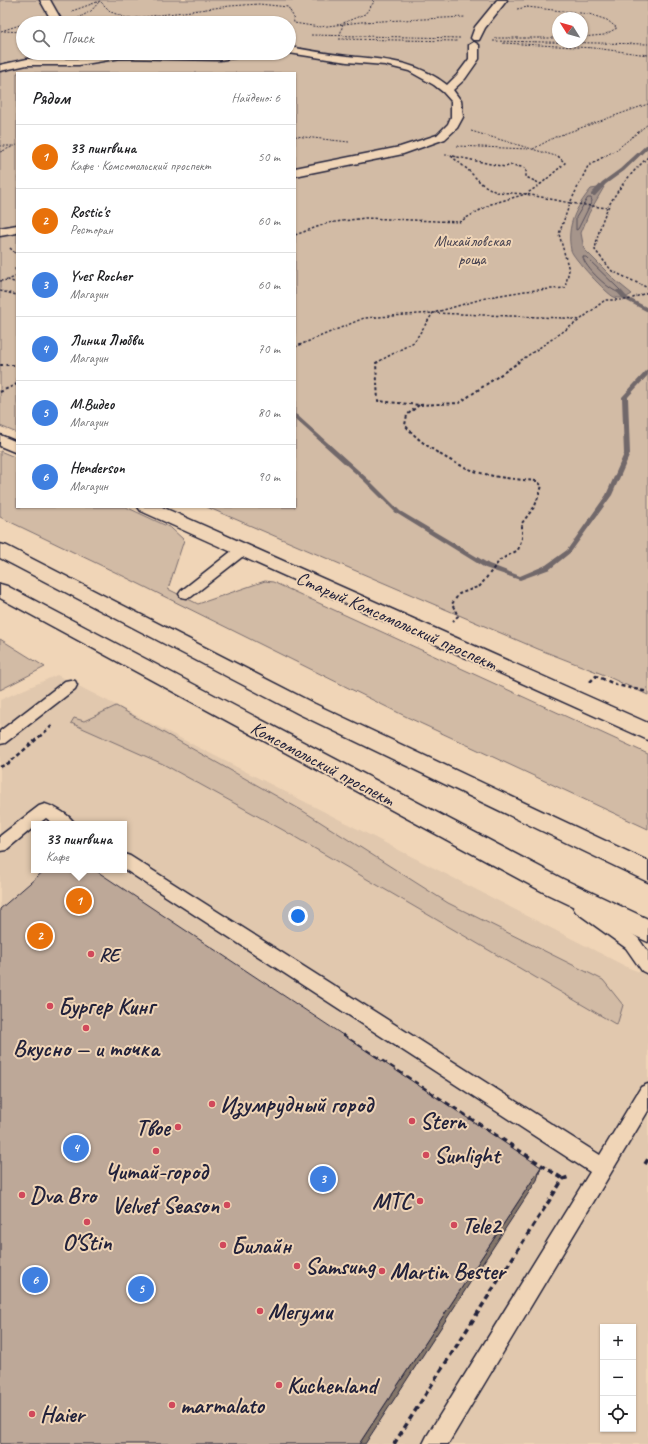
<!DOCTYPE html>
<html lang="ru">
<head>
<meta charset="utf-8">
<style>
  :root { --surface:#fff; --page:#f2f2f2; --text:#202124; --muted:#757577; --line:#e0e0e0; --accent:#b45309 }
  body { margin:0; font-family:Caveat,sans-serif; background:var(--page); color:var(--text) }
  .controls { position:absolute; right:12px; bottom:12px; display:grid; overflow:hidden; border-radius:0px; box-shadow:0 1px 3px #0004 }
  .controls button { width:36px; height:36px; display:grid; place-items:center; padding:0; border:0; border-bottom:1px solid var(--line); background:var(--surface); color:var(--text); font:20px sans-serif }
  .compass { position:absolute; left:552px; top:12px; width:36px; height:36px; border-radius:50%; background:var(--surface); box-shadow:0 1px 3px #0004; rotate:307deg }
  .you { position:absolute; left:298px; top:916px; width:14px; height:14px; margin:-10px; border:3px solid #fff; border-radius:50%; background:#1a73e8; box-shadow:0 0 0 6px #1a73e833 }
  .badge { display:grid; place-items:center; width:26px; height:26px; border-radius:50%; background:var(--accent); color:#fff; font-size:13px; font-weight:700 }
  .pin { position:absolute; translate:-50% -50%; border:2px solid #fff; box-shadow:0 1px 4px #0006 }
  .popup { position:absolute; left:31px; top:821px; width:96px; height:52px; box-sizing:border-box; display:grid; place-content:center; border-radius:0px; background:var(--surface); filter:drop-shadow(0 1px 3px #0005); font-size:13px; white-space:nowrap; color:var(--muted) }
  .popup b { font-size:15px; color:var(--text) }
  .popup::after { content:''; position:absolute; left:50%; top:100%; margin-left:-8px; border:8px solid transparent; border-top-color:var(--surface) }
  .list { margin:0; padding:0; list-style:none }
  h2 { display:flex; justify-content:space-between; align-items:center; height:52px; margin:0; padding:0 16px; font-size:17px }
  h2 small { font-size:13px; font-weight:400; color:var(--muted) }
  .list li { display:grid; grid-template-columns:26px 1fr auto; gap:12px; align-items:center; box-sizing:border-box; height:64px; padding:0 16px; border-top:1px solid var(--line) }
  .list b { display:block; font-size:15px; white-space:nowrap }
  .list p { margin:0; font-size:13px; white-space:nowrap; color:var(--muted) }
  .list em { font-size:13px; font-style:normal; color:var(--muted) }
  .icon { flex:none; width:22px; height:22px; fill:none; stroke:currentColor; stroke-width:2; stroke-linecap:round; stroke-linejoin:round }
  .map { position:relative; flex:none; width:648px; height:1444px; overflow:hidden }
  .search { position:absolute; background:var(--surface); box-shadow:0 1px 3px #0004; left:16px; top:16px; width:280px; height:44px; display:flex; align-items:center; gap:10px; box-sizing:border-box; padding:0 14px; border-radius:22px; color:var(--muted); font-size:15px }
  .panel { position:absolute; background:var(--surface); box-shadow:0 1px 3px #0004; left:16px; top:72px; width:280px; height:436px; border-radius:0px }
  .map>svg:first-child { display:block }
</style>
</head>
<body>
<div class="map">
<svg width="648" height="1444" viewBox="0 0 648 1444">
  <rect width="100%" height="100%" fill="#f0d5b7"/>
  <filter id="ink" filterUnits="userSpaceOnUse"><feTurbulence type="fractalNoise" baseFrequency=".025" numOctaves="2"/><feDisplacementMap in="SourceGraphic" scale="8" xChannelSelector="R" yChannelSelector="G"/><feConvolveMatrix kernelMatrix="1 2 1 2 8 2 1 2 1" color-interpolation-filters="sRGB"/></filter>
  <g filter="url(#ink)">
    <!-- built -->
    <path fill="#e1c8ae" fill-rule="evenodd" d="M57 675 629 968 648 975V1444H0V700ZM34 824H124V870H34ZM603 1327H633V1429H603Z"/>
    <!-- green -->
    <g fill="#d2bba5" stroke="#7a6e70" fill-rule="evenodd">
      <path d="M0 0H648V695L602 674 538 649 207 507H295V73H17V433L0 426ZM558 18H582V42H558ZM23 23H289V53H23Z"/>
      <path d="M0 451 17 458V507H126L171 528 184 540 168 589 198 604 265 581 273 582 648 754V829L407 717 119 574 0 517Z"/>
      <path d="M0 639 45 667 0 690Z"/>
      <path d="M116 706 303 811 448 903 603 980 623 1005 617 1025 283 830 163 764 71 723 74 718 84 721Z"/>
    </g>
    <!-- water -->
    <path fill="#a6958b" stroke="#71676b" d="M604 187 589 213 581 233 584 249 616 281 632 294C626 298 621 299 614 297 608 295 572 257 571 250 566 226 576 207 591 189Z"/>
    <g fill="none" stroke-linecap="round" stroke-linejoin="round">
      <!-- shore -->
      <g stroke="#57505b" stroke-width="1">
        <path d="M588 198H591L592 201 578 229 576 230V218Z"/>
        <path d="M583 257H586L620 290V293C610 291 584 267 583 257Z"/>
      </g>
      <!-- stream -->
      <g fill="#71676b" fill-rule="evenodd">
        <path d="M646 145H648V148L624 171 606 184 595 196H591V194L602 182 620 169Z"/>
        <path d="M14 268H17V272L14 270Z"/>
        <path d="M617 290H621L627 297 648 308V312L623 299 616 291Z"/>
        <path d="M648 370V375L628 397 630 454 612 495 571 552 550 569 520 580 485 568 396 513 364 481 295 419V414L297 415 368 479 400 511 489 564 520 576 546 565 567 550 606 495 624 454 622 397 646 371Z"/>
      </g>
      <defs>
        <g id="service">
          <path d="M242 546 247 547 248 550 247 553 191 597 186 598 181 597 179 594 181 591 237 547Z"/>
          <path d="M70 680 75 681 77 685 75 689 5 743 0 744V731L65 681Z"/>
          <path d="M45 804C55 807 70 815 75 824H54L46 818 38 824H34V827L6 850 0 851V836L39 806Z"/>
          <path d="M124 854 130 856 600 1155 641 1087 648 1084V1111L448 1444H423L427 1436 590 1172 124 869Z"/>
          <path d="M582 900 588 902 638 938 648 952V974L642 971 626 948 576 912 573 907 576 902Z"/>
        </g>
        <g id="pedestrian">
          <path d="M40 0H50L63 23H53Z"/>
          <path d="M497 0H507L485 28 479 40H473L471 38 475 27Z"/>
          <path d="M474 42 479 45V59L465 79 453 90 461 101 463 117 457 128 445 139 403 154 295 176V168L400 147 437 135 448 124 451 117V101L443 92 434 85 409 71 385 65 347 62 289 53V47C308 50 328 54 347 56 385 60 415 60 447 85L457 75 469 59V45Z"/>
          <path d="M115 53H252L247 56 220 60 121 58 79 65H27L0 71V65L27 59H79Z"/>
          <path d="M17 225V233L0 236V228Z"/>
        </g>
        <g id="minor">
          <path d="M0 435 17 442V453L0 446Z"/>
          <path d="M138 507H162L648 723V740L141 511Z"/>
        </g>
        <g id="primary">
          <path d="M0 544 7 546 315 704 648 861V882L299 714 0 558Z"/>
          <path d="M0 584 7 586 563 879 648 919V942L545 893 0 598Z"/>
        </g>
      </defs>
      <!-- service casing -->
      <use href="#service" stroke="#22223b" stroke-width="3"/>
      <!-- pedestrian casing -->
      <use href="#pedestrian" stroke="#22223b" stroke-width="3"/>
      <!-- minor casing -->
      <use href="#minor" stroke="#22223b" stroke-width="3"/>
      <!-- primary casing -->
      <use href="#primary" stroke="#22223b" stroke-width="3"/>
      <!-- path-far4 -->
      <g stroke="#22223b" stroke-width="1" stroke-dasharray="2 1.5" stroke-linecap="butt">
        <path d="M527 7 589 14 607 20 617 28 604 35 582 37"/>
        <path d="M517 9 528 7"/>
        <path d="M72 11 100 1 111 12 129 19 126 23"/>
        <path d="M129 19 230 6 259 4 288 7 293 16 294 23 319 27 361 22 465 17"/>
        <path d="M75 20 91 11 99 2"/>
        <path d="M25 23 36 20"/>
        <path d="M1 31 23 24"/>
        <path d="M4 31 23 32"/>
        <path d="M311 35 460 38"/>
        <path d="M340 36 343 23 365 14 374 2 372 0"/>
        <path d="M495 38H558"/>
        <path d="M339 39 458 41"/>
        <path d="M493 41 648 44"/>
        <path d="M503 43 594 48 648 55"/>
        <path d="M471 131 559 157"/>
        <path d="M295 136 349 142"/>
        <path d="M0 146H13"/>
        <path d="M457 146 528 149"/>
        <path d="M533 149 555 137 648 104"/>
        <path d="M0 152 17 145"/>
        <path d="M445 155H449L452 157"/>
        <path d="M451 156 458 157"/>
        <path d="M603 157 616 150 648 124"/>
      </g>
      <!-- path-far3 -->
      <g stroke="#22223b" stroke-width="1.5" stroke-dasharray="2.5 2" stroke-linecap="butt">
        <path d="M451 156 467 169 482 184 496 192 526 194 570 203 588 166 605 156"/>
        <path d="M453 156 505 167 512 165 526 168V177L541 184"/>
        <path d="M648 157C618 186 602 208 595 250L612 271 648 288"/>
        <path d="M295 235 328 223 365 218 459 222 491 204 526 194 541 184 565 163 558 156"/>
        <path d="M10 248 17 255"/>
        <path d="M17 276 8 280 17 283"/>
        <path d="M0 281 8 280"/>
        <path d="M0 291 17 295"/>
        <path d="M295 347 364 318 433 313 564 318 580 320 605 300H628L648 292"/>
        <path d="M376 363 414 342 433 313 489 297 525 291 565 288 569 270 559 234 570 203 607 208"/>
        <path d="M517 363 580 320"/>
      </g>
      <!-- path-far2 -->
      <g stroke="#22223b" stroke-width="2" stroke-dasharray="3 2.5" stroke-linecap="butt">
        <path d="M378 362 376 363 378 401 419 405 459 403 519 362"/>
        <path d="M0 365H17"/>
        <path d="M0 392 17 384"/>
        <path d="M419 405 407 415 405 425C416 438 423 443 438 453 473 475 496 478 537 481L542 486 535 506 522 523V538L518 550 500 560 480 586 459 594 452 604 458 616 453 621"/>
      </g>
      <!-- path-far1 -->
      <g stroke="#22223b" stroke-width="2.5" stroke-dasharray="4 3" stroke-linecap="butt">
        <path d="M590 682 596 676 617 685 648 692"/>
        <path d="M0 767 9 763 53 725"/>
      </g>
      <!-- path -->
      <g stroke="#22223b" stroke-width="3.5" stroke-dasharray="5.5 4" stroke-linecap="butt">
        <path d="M342 1035 563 1179"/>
        <path d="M645 1164 648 1159"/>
        <path d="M394 1444 563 1179 569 1177"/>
      </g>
      <!-- service -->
      <use href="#service" fill="#f0d5b7" fill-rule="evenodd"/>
      <!-- pedestrian -->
      <use href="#pedestrian" fill="#f0d5b7" fill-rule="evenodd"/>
      <!-- minor -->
      <use href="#minor" fill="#f0d5b7" fill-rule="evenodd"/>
      <!-- primary -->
      <use href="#primary" fill="#f0d5b7" fill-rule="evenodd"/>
    </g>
    <!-- shaded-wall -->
    <path fill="#84766a" stroke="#22223b" d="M541 1167 537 1180 365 1444H359Z"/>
    <!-- building -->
    <path fill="#bda898" stroke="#22223b" d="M45 870H95L541 1167 359 1444H0V909Z"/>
  </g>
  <!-- markers -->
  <g fill="#d1495b" stroke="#f0d5b7" stroke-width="1.5">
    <circle cx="91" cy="954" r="4"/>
    <circle cx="50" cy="1006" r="4"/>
    <circle cx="86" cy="1028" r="4"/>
    <circle cx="212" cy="1104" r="4"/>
    <circle cx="412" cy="1121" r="4"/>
    <circle cx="178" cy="1127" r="4"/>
    <circle cx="156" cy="1151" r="4"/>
    <circle cx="426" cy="1155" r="4"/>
    <circle cx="22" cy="1195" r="4"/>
    <circle cx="420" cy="1201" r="4"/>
    <circle cx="227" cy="1205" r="4"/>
    <circle cx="87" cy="1222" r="4"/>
    <circle cx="454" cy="1225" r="4"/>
    <circle cx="223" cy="1245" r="4"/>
    <circle cx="297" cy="1266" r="4"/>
    <circle cx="382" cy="1271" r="4"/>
    <circle cx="260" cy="1311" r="4"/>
    <circle cx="279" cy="1385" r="4"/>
    <circle cx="172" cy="1405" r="4"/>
    <circle cx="32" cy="1414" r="4"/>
  </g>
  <g text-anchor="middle" stroke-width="4" stroke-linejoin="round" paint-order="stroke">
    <!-- far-park labels -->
    <g font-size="16" fill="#454150" stroke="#f0d5b7">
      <text x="472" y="246">Михайловская<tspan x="472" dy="18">роща</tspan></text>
    </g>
    <!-- street labels -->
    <g font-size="19" fill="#22223b" stroke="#f0d5b7">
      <text transform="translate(397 620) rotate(24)" y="7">Старый Комсомольский проспект</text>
      <text transform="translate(323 763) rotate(28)" y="7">Комсомольский проспект</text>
    </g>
    <!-- poi labels -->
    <g font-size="19" font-weight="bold" fill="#22223b" stroke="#f0d5b7" text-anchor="start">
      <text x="99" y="961">RE</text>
    </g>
    <!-- near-poi labels -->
    <g font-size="23" font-weight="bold" fill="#22223b" stroke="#f0d5b7" text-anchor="start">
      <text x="58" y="1014">Бургер Кинг</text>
      <text x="86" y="1056" text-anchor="middle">Вкусно — и точка</text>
      <text x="220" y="1112">Изумрудный город</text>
      <text x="420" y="1129">Stern</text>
      <text x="170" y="1135" text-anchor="end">Твое</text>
      <text x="434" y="1163">Sunlight</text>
      <text x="156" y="1179" text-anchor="middle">Читай-город</text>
      <text x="30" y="1203">Dva Bro</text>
      <text x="412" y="1209" text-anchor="end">МТС</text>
      <text x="219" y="1213" text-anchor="end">Velvet Season</text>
      <text x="462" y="1233">Tele2</text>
      <text x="87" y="1250" text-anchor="middle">O'Stin</text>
      <text x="231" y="1253">Билайн</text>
      <text x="305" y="1274">Samsung</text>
      <text x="390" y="1279">Martin Bester</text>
      <text x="268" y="1319">Мегуми</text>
      <text x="287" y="1393">Kuchenland</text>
      <text x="180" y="1413">marmalato</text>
      <text x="40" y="1422">Haier</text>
    </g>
  </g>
</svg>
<div class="controls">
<button>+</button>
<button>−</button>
<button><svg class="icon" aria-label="locate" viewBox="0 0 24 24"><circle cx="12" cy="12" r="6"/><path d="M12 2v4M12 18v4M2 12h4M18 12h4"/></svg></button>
</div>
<svg class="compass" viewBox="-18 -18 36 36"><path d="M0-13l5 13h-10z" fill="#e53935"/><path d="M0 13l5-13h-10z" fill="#757577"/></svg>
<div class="you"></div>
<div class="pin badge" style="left:79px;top:901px;background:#e8710a">1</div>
<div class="popup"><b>33 пингвина</b>Кафе</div>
<div class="pin badge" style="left:40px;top:936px;background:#e8710a">2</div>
<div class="pin badge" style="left:323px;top:1179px;background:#3f7fe0">3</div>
<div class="pin badge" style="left:76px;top:1148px;background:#3f7fe0">4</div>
<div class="pin badge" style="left:141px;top:1289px;background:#3f7fe0">5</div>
<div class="pin badge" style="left:35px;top:1280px;background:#3f7fe0">6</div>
<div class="search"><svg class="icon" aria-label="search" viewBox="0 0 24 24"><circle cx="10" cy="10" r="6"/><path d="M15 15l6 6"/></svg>Поиск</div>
<section class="panel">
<h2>Рядом<small>Найдено: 6</small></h2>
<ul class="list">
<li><span class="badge" style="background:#e8710a">1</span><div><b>33 пингвина</b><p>Кафе · Комсомольский проспект</p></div><em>50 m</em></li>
<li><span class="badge" style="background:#e8710a">2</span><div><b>Rostic's</b><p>Ресторан</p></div><em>60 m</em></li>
<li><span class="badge" style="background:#3f7fe0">3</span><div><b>Yves Rocher</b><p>Магазин</p></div><em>60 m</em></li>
<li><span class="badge" style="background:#3f7fe0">4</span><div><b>Линии Любви</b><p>Магазин</p></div><em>70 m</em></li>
<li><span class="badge" style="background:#3f7fe0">5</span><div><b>М.Видео</b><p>Магазин</p></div><em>80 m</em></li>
<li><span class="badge" style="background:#3f7fe0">6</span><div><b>Henderson</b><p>Магазин</p></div><em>90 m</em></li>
</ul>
</section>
</div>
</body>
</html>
